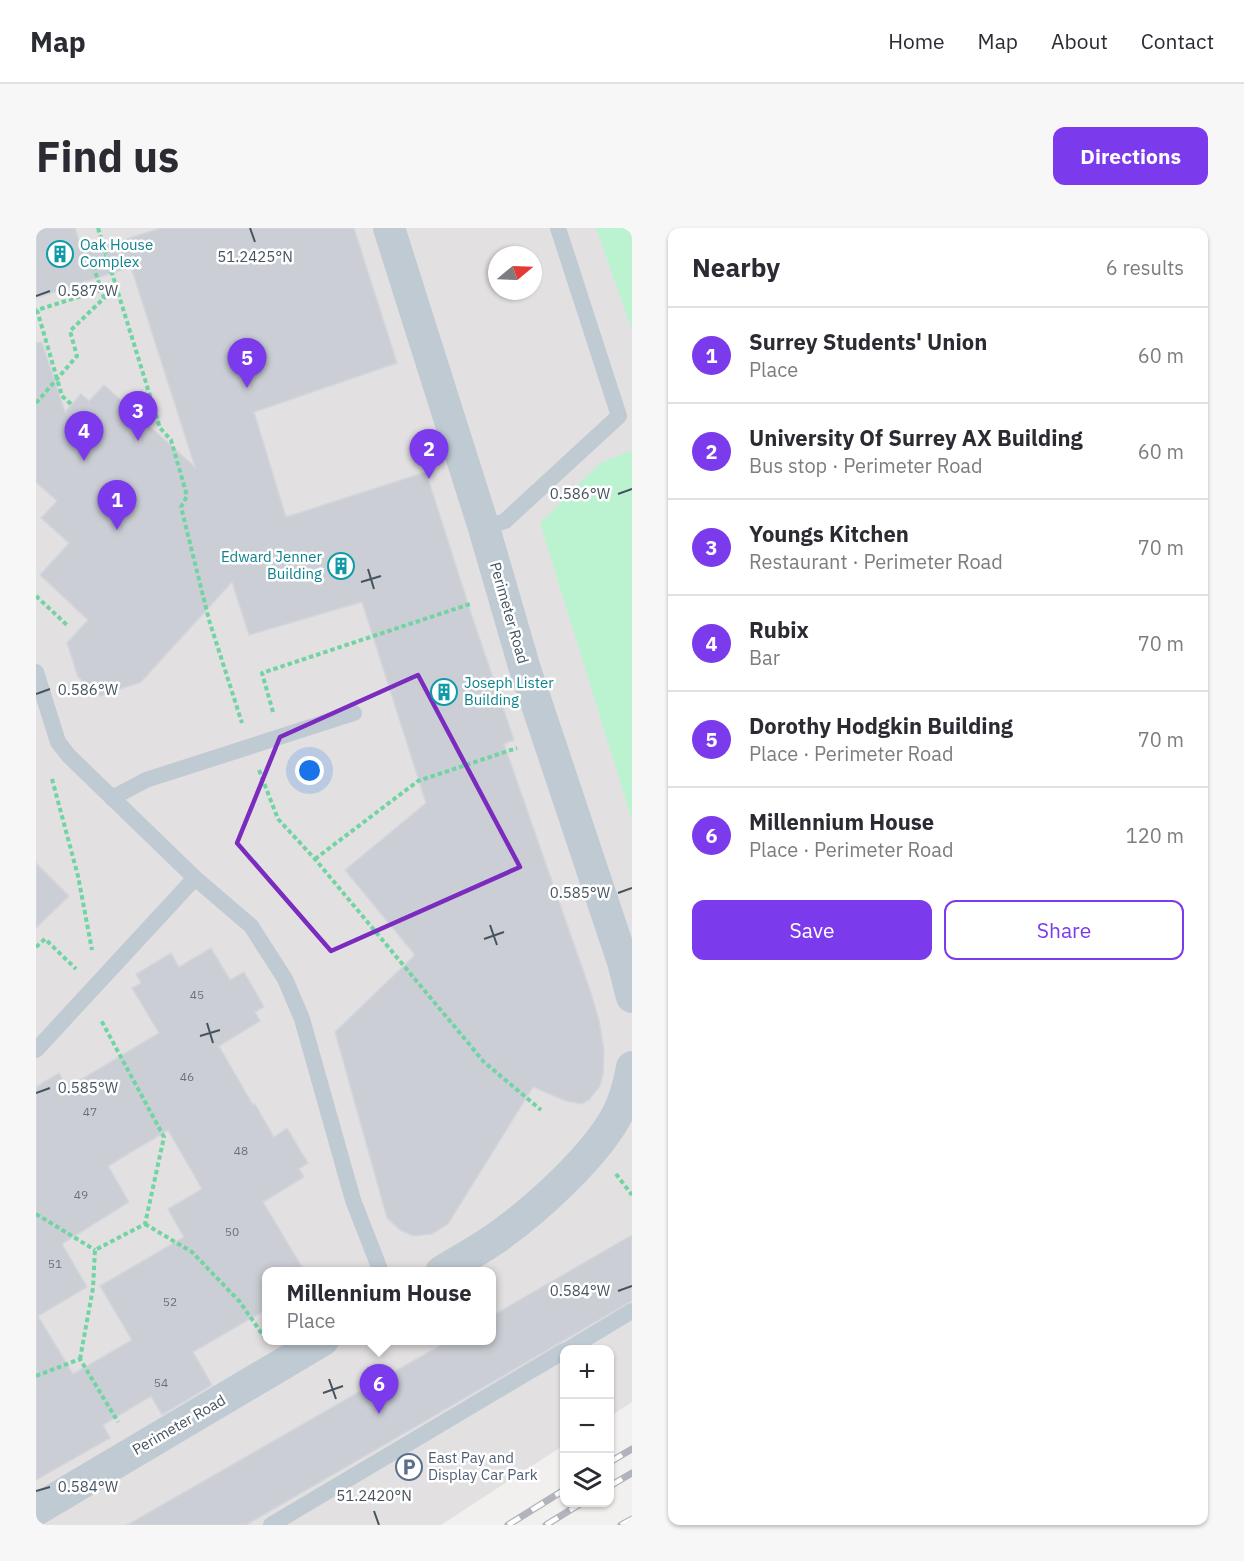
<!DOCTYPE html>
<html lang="en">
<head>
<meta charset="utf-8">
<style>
  :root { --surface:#fff; --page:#f7f7f7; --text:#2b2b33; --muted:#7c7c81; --line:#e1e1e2; --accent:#7c3aed }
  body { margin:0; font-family:"IBM Plex Sans",sans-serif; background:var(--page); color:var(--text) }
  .controls { position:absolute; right:18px; bottom:18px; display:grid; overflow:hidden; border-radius:12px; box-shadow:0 2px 4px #0004 }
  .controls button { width:54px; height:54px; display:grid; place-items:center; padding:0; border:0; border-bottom:2px solid var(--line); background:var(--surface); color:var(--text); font:30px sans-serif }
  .compass { position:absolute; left:452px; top:18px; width:54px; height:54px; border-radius:50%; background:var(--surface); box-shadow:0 2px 4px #0004; rotate:71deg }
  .you { position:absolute; left:274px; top:543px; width:21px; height:21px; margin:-15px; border:4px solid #fff; border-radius:50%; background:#1a73e8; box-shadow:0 0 0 9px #1a73e833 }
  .badge { display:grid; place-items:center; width:39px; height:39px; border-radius:50%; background:var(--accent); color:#fff; font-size:20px; font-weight:700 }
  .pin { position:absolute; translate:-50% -50px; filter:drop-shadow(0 2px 3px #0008) }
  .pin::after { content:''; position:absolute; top:32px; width:21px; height:18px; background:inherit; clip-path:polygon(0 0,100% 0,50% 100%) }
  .popup { position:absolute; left:226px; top:1039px; width:234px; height:78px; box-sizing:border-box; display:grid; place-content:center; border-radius:12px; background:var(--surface); filter:drop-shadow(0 2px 4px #0005); font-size:20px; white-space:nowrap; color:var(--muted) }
  .popup b { font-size:22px; color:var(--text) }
  .popup::after { content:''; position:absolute; left:50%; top:100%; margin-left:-12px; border:12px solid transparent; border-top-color:var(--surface) }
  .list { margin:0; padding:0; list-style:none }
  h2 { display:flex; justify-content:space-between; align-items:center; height:78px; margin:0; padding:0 24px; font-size:26px }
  h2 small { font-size:20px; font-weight:400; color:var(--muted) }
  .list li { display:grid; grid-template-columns:39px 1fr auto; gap:18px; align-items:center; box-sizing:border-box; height:96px; padding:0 24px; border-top:2px solid var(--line) }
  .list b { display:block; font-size:22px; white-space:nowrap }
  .list p { margin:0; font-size:20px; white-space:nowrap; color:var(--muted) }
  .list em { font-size:20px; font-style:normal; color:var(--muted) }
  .actions { display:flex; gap:12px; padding:18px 24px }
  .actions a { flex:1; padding:14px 0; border:2px solid var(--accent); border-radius:12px; text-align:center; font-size:21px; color:var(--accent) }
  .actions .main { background:var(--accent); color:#fff }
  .icon { flex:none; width:33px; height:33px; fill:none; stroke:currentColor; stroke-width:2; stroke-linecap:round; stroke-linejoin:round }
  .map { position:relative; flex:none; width:596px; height:1297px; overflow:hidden; border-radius:12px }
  header { display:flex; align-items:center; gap:36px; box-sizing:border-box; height:84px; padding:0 30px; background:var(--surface); border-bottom:2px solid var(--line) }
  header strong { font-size:28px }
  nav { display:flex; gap:33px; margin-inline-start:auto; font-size:21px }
  .intro { display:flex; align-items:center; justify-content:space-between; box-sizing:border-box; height:144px; padding:0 36px }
  h1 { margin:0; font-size:42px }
  .button { padding:15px 27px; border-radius:12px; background:var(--accent); color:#fff; font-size:21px; font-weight:700 }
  main { display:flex; gap:36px; padding:0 36px }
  aside { flex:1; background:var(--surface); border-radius:12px; box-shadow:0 2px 4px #0004 }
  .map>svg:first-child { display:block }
</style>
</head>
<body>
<header>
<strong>Map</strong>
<nav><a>Home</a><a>Map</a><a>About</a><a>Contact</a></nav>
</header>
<div class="intro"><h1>Find us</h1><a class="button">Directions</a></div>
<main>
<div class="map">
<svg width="596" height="1297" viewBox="0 0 596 1297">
  <rect width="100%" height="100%" fill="#f2efef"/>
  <!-- education -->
  <path fill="#e3e0e1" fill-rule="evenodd" d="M0 0H596V1174L574 1188V1122H528V1217L405 1297H0ZM461 27H497V63H461ZM230 1044H455V1112H230Z"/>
  <!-- green -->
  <g fill="#bbf3d1">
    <path d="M560 0H596V102Z"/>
    <path d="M596 222V592L504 295 564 235Z"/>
  </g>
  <!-- building -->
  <g fill="#cbced5" stroke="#d3d6dc" stroke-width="1.5" fill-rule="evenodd">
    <path d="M0 0H39L47 25 125 0H318L361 135 218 184 250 289 390 244 435 385 478 512 468 516 554 762 563 792 568 822 567 847 564 858 554 871 546 876 530 873 497 859 412 996 396 1006 377 1008 371 1005 364 1002 351 990 299 804 379 727 309 642 390 575 326 374 213 407 196 354 105 454 64 468 42 449 31 415 52 392 4 347 33 315 5 290 21 273 0 254V115L6 114 29 184 45 166 53 173 68 157 159 239 95 39 0 70Z"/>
    <path d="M0 635 33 668 0 700Z"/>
    <path d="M175 720 194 752 208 744 228 779 219 784 224 793 183 818 217 877 219 876 238 909 251 900 272 935 263 941 268 949 227 974 269 1044H231V1081L157 1124 176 1157 126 1187 115 1168 67 1197 74 1210 0 1252V859L23 845 31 860 123 805 96 760 105 755 100 746 135 725 143 739ZM132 902 166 961 132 981 148 1009 64 1058 96 1112 37 1146 2 1088 51 1059 26 1016 93 974 72 938Z"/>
    <path d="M596 1007V1073L210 1297H91L412 1113H456V1088Z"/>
  </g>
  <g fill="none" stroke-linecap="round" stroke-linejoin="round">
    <!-- path -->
    <g stroke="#70d4a3" stroke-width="4" stroke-dasharray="4.5 3" stroke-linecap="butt">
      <path d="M62 0 124 200 135 212 151 268 145 279 173 392 206 495"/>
      <path d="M0 175 41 128 34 103 68 70 56 34 70 28"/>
      <path d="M35 176 26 168 1 82 65 62"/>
      <path d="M0 368 32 398"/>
      <path d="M237 484 226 445 434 376"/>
      <path d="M223 542 242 591 279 631 448 834 505 882"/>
      <path d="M16 551 42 648 56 722"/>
      <path d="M279 631 382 553 481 520"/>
      <path d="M0 719 9 711 40 741"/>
      <path d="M580 946 596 967"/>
      <path d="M0 986 59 1022"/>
      <path d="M109 996 156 1024 204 1074 228 1109"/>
      <path d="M44 1131 57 1060 59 1022 109 996 128 909 65 792"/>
      <path d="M0 1148 44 1131 82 1194"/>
    </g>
    <!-- service -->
    <g stroke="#bfcad3" stroke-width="16">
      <path d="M448 300 469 293 583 188 522 0"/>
      <path d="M0 444 22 514 33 528 159 650 215 698 249 751 266 791 317 972 345 1044"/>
      <path d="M76 570 110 552 318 485"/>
      <path d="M0 822 159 650"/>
      <path d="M531 1122 596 1083"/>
      <path d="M235 1297 528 1123"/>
    </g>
    <!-- minor -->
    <g stroke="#bfcad3" stroke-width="32">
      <path d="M353 0 448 300 488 438 587 734 596 769"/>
      <path d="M405 1044C424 1032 445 1021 463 1008 502 980 559 928 581 887 589 872 593 856 596 839"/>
      <path d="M0 1282 287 1112"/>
    </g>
    <defs>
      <g id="rail">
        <path d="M574 1234 596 1221"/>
        <path d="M574 1258 596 1245"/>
        <path d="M472 1297 528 1262"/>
        <path d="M510 1297 547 1274"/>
        <path d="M585 1297 596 1291"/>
      </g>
    </defs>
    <!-- rail casing -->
    <use href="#rail" stroke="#b1b5bb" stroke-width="7"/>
    <!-- rail -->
    <use href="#rail" stroke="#fff" stroke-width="4.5" stroke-dasharray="14" stroke-linecap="butt"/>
  </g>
  <!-- marked area -->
  <path fill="none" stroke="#7b2cbf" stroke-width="4.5" stroke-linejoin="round" d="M382 447 484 639 295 723 201 615 244 509Z"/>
  <!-- ticks -->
  <path fill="none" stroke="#46535f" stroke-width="2" d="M214 0 219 14M0 68 14 63M582 266 596 261M332 341 338 361M325 354 345 348M0 466 14 461M582 665 596 660M454 697 461 717M448 711 468 704M171 795 177 815M164 808 184 802M0 865 14 860M582 1063 596 1058M293 1151 300 1171M287 1165 307 1158M0 1263 14 1259M338 1283 343 1297"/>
  <!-- icons -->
  <defs>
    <symbol id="building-ring" viewBox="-11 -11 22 22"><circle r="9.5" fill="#fff" stroke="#0f9aa8" stroke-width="1.5"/><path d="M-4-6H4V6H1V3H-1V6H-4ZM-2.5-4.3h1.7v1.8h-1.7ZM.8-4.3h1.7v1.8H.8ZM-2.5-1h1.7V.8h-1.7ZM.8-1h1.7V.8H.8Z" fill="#0f9aa8"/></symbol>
    <symbol id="parking-ring" viewBox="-11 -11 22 22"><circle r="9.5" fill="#fff" stroke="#5c6f8a" stroke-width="1.5"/><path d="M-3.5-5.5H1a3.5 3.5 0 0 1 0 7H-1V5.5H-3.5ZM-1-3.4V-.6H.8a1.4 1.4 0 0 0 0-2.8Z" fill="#5c6f8a"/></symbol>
  </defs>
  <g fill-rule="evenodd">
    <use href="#building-ring" x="9" y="11" width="30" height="30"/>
    <use href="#building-ring" x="290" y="323" width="30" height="30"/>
    <use href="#building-ring" x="393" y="449" width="30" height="30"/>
    <use href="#parking-ring" x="358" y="1224" width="30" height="30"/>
  </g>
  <g text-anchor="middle" stroke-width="5" stroke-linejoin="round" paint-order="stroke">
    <!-- number labels -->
    <g font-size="12" fill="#67727c">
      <text x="161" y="771">45</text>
      <text x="151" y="853">46</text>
      <text x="54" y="888">47</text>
      <text x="205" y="927">48</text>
      <text x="45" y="971">49</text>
      <text x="196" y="1008">50</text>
      <text x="19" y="1040">51</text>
      <text x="134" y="1078">52</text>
      <text x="125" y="1159">54</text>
    </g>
    <!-- culture labels -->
    <g font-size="15" fill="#0d838f" stroke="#fff" text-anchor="start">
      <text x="44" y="22">Oak House<tspan x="44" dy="17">Complex</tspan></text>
      <text x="286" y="334" text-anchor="end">Edward Jenner<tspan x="286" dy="17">Building</tspan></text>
      <text x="428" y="460">Joseph Lister<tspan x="428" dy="17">Building</tspan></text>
    </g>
    <!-- street labels -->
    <g font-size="15" fill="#46535f" stroke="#fff">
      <text transform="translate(473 385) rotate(74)" y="5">Perimeter Road</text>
      <text transform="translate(143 1197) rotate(-30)" y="5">Perimeter Road</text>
    </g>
    <!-- service labels -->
    <g font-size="15" fill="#4e5e75" stroke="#fff" text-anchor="start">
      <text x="392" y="1235">East Pay and<tspan x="392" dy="17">Display Car Park</tspan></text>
    </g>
  </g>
  <g font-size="15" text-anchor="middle" fill="#46535f" stroke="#fff" stroke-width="5" stroke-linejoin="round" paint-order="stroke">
    <text x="219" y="34">51.2425°N</text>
    <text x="52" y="68">0.587°W</text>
    <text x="544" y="271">0.586°W</text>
    <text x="52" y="467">0.586°W</text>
    <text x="544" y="670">0.585°W</text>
    <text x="52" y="865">0.585°W</text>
    <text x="544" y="1068">0.584°W</text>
    <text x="52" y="1264">0.584°W</text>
    <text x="338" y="1273">51.2420°N</text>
  </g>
</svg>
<div class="controls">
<button>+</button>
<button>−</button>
<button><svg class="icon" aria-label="layers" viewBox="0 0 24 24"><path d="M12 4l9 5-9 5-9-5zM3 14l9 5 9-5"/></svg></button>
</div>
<svg class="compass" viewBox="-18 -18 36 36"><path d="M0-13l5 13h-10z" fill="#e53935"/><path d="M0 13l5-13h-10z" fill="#7c7c81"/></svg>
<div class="you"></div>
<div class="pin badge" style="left:81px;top:302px">1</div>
<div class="pin badge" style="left:393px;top:251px">2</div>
<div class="pin badge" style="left:102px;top:213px">3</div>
<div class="pin badge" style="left:48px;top:233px">4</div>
<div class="pin badge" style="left:211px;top:160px">5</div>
<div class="pin badge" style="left:343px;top:1186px">6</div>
<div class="popup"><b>Millennium House</b>Place</div>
</div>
<aside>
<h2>Nearby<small>6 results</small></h2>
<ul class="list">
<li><span class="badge">1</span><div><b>Surrey Students' Union</b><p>Place</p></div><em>60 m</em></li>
<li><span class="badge">2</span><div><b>University Of Surrey AX Building</b><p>Bus stop · Perimeter Road</p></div><em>60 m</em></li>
<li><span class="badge">3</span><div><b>Youngs Kitchen</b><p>Restaurant · Perimeter Road</p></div><em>70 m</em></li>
<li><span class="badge">4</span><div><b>Rubix</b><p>Bar</p></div><em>70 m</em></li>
<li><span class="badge">5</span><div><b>Dorothy Hodgkin Building</b><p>Place · Perimeter Road</p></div><em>70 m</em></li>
<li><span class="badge">6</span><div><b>Millennium House</b><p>Place · Perimeter Road</p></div><em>120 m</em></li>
</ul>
<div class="actions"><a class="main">Save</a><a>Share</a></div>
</aside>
</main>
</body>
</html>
